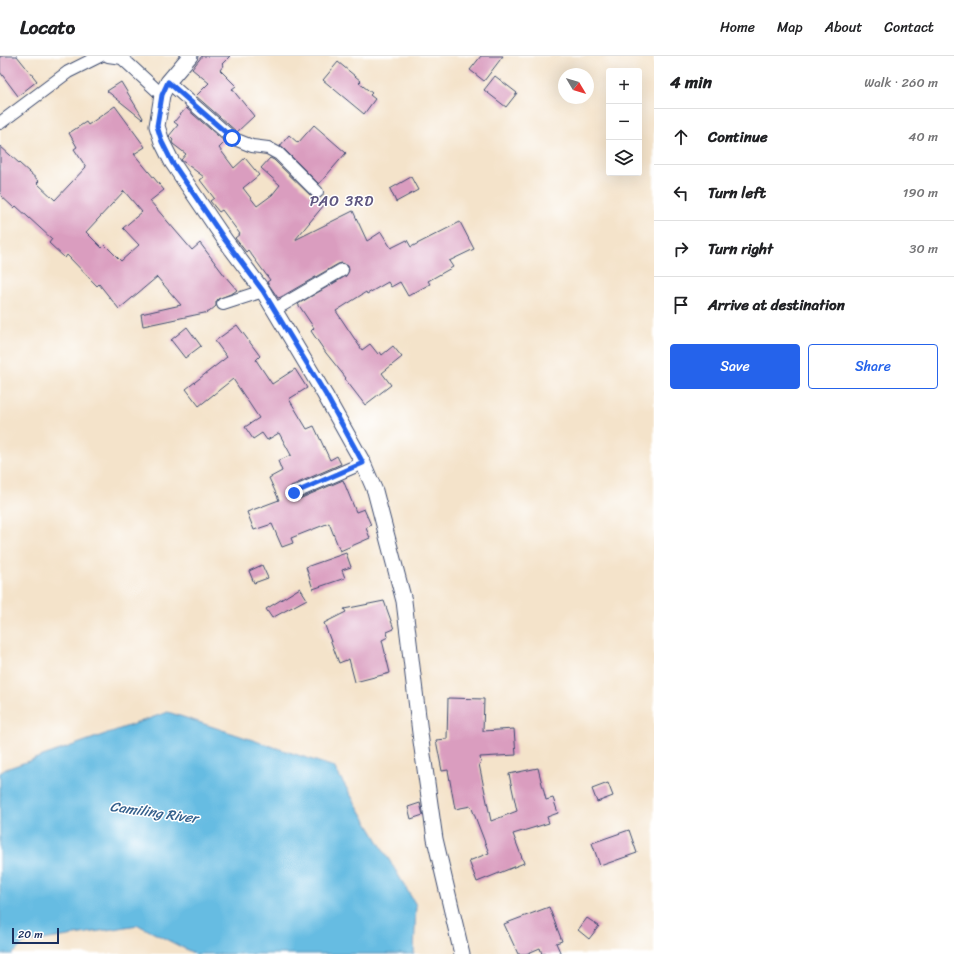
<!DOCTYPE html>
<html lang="en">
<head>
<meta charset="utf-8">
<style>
  :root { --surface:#fff; --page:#f6f6f6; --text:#202124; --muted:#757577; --line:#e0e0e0; --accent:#2563eb }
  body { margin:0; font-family:Sriracha,sans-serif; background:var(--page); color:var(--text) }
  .controls { position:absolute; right:12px; top:12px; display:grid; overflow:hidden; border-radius:4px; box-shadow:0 4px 16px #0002 }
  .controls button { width:36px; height:36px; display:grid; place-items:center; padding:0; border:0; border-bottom:1px solid var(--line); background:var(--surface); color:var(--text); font:20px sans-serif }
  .compass { position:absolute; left:558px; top:12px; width:36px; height:36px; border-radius:50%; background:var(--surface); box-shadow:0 4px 16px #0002; rotate:128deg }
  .scale { position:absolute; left:12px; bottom:10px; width:47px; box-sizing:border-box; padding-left:4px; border:2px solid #1b2f5e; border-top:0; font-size:11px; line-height:14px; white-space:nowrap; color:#1b2f5e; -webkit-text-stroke:3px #fff; paint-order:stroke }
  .stop { position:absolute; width:12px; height:12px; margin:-9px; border:3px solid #2563eb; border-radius:50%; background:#fff }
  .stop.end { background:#2563eb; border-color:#fff; box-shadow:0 1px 4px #0008 }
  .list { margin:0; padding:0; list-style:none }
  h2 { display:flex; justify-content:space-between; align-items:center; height:52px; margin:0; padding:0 16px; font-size:17px }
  h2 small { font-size:13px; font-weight:400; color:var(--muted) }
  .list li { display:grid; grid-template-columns:26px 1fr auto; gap:12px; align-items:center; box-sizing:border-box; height:56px; padding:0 16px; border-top:1px solid var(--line) }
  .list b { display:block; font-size:15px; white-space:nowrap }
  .list em { font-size:13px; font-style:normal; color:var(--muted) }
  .actions { display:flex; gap:8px; padding:12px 16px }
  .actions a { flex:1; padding:9px 0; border:1px solid var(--accent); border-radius:4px; text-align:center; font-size:14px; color:var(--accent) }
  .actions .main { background:var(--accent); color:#fff }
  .icon { flex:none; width:22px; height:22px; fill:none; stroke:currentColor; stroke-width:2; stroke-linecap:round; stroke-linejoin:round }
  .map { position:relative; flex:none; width:654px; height:898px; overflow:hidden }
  header { display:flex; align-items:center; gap:24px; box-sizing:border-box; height:56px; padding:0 20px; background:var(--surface); border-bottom:1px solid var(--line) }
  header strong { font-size:19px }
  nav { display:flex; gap:22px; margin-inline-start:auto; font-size:14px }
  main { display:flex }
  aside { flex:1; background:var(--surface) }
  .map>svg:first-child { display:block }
</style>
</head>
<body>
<header>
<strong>Locato</strong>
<nav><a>Home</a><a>Map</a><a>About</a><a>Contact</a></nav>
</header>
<main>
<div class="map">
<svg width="654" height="898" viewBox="0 0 654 898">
  <rect width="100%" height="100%" fill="#fff"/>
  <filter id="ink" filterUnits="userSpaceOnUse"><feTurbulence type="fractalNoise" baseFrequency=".025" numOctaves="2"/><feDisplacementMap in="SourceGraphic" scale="8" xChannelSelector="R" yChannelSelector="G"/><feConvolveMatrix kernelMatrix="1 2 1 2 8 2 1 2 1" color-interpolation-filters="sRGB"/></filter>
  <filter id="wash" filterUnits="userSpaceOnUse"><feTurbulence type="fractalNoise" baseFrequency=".012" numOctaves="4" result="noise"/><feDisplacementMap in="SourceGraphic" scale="16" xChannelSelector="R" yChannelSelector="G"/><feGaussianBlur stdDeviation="0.9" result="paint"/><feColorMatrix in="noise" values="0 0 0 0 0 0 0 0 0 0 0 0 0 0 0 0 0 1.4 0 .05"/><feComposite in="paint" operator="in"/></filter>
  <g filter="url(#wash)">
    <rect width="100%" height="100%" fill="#f4e3ca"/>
    <!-- water -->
    <path fill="#66bce2" stroke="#4076a0" d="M168 656 334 711 416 849 414 898H195L138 869 24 887 13 898H0V717L6 713Z"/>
    <g id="blocks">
      <!-- building -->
      <g fill="#da9dbf" fill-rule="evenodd">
        <path d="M0 0H17L37 25 18 40 0 16Z"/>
        <path d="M202 0H230L222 8 224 9 220 14 236 30 232 33 254 60 237 76 196 40 209 27 192 13Z"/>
        <path d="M481 0H503L484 25 470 14Z"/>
        <path d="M338 6 361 25 359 27 372 37 370 39 375 43 364 58 323 24Z"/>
        <path d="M495 20 517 37 506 51 484 34Z"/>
        <path d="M121 26 143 62 142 63 107 35Z"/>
        <path d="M115 50 145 91 134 98 164 134 150 145 192 194 200 187 225 220 237 234 233 237 218 243 216 246V250L209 256 143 270 141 258 181 249 157 221 119 253 99 228 97 230 67 199 65 202 49 187 52 183 16 150 14 152 0 139V90L39 125 37 127 55 144 86 111 74 93 77 91 69 77 86 66 88 69ZM124 135 142 156 123 172 139 189 121 205 105 189 102 192 86 176Z"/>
        <path d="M186 52 225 86 219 92 234 112 245 102 259 119 243 132 257 150 272 139 280 129 261 112 270 102 274 104 312 141 317 143 324 149 295 184 353 155 367 185 381 176 391 192 407 184 411 191 460 166 474 193 449 205 453 211 428 225 430 228 408 240 400 226 391 231 388 226 367 238 366 236 336 255 362 294 370 288 378 298 380 296 382 299 393 290 402 301 382 317 391 329 365 349 345 323 346 322 326 297 311 275 314 272 298 248 346 220 349 214 348 210 342 207 338 208 281 241 278 242 267 226 270 224 248 194 246 196 235 182 240 178 222 154 219 156 210 145 214 142 200 124 204 121 181 104 186 98 173 88 172 86 173 84 169 80 178 69 174 66Z"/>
        <path d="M314 69 346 97 319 128 284 93 280 90 289 79 298 87Z"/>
        <path d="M411 121 418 134 396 146 390 133Z"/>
        <path d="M237 269 260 300 256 304 272 328 295 313 307 332 289 343 307 373 314 370 330 404 337 400 341 408 291 430 287 436V440L293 444H297L343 424 356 456 364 453 371 469 366 472 370 482 340 495 329 467 291 482 293 487 282 491 272 468 254 474 247 456 279 444 269 422 282 415 278 405 291 399 279 377 267 384 262 377 253 383 245 371 259 362 233 323 199 350 186 333 227 301 215 285Z"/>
        <path d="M187 271 201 290 185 302 171 284Z"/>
        <path d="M346 497 351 511 342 514 345 522 313 533 306 511Z"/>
        <path d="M262 509 268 522 254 527 249 515Z"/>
        <path d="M300 532 307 543 272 562 266 553Z"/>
        <path d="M384 545 394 573 387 576 388 581 382 584 390 617 355 626 349 603 339 607 324 567 346 556 344 553Z"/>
        <path d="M448 642 484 643 483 675 514 673 516 699 480 701 481 707 479 708 491 765 517 755 509 718 538 712 546 744 553 742 558 757 547 761 549 767 513 778 524 807 477 826 469 805 489 797 471 750 455 753 448 714 442 715 436 684 447 683Z"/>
        <path d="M608 727 613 740 597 746 592 733Z"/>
        <path d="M420 747 423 759 411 763 408 751Z"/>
        <path d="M629 774 637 797 600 810 592 787Z"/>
        <path d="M549 851 562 885 556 887 561 898H542L540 892 526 898H518L504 868Z"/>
        <path d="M587 862 599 870 589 883 578 874Z"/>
      </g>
    </g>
  </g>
  <g filter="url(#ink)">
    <use href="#blocks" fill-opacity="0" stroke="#3c4a6e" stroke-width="1"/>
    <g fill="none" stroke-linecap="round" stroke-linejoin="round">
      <defs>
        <g id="minor">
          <path d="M108 0 122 2 162 39"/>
          <path d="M168 26 232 82 252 90 268 92 279 98 317 136"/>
          <path d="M0 67 68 16 100 0"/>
          <path d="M223 248 263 235"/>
          <path d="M274 254 342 214"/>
          <path d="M294 437 363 407"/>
        </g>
        <path id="tertiary" d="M190 0 168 26 162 39 157 70 162 86 172 106 225 184 263 235 325 339 363 407 375 435 404 545 421 685 435 783 462 898"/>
      </defs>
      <!-- minor casing -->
      <use href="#minor" stroke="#3c4a6e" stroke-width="14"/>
      <!-- tertiary casing -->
      <use href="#tertiary" stroke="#3c4a6e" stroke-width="17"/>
      <!-- minor -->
      <use href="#minor" stroke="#fff" stroke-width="12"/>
      <!-- tertiary -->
      <use href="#tertiary" stroke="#fff" stroke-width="15"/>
    </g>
  </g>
  <g fill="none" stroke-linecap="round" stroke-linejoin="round" filter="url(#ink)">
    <!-- route -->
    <path stroke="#2563eb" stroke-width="5" d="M232 82 168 26 162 39 157 70 162 86 172 106 225 184 263 235 326 339 363 407 294 437"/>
  </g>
  <g text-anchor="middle" stroke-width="3" stroke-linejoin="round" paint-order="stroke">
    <!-- water labels -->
    <g font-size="14" font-style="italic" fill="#35608c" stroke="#fff">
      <text transform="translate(154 756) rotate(8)" y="5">Camiling River</text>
    </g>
    <!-- quarter labels -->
    <g font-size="15" letter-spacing="1" fill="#5e5680" stroke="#fff">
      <text x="342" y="150">PAO 3RD</text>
    </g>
  </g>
</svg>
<div class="controls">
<button>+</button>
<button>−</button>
<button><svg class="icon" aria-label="layers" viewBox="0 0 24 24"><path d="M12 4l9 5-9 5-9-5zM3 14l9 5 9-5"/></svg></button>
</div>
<svg class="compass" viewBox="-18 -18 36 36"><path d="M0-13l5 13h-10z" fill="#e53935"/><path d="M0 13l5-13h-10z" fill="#757577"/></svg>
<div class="scale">20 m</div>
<div class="stop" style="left:232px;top:82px"></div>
<div class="stop end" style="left:294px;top:437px"></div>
</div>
<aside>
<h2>4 min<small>Walk · 260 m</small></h2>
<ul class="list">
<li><svg class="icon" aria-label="ahead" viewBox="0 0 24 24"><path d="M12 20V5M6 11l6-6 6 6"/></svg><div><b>Continue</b></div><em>40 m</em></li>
<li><svg class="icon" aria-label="left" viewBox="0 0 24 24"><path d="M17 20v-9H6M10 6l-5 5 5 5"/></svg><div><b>Turn left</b></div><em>190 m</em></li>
<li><svg class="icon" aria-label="right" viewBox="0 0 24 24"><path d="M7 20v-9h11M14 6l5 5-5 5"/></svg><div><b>Turn right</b></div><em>30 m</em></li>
<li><svg class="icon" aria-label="arrive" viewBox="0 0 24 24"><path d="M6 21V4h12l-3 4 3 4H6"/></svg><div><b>Arrive at destination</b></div></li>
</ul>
<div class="actions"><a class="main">Save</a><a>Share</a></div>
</aside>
</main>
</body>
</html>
